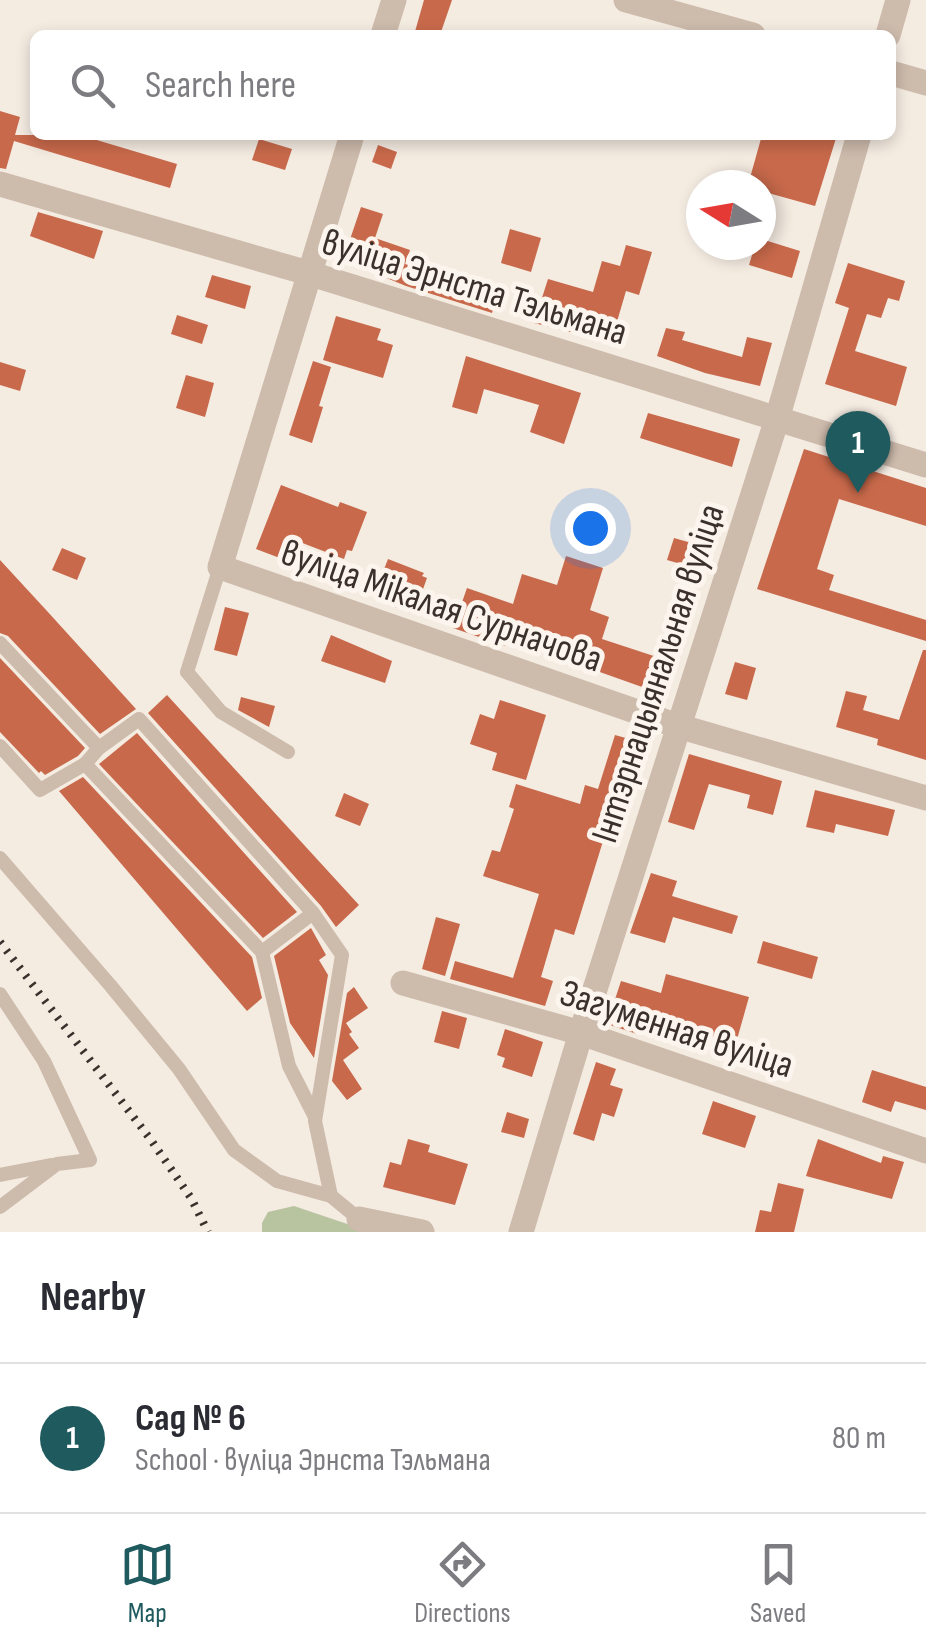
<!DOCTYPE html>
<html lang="en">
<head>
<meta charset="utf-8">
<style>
  :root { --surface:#fff; --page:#f2f2f3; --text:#2b2b33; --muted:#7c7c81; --line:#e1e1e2; --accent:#1f5a5e }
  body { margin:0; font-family:"Sofia Sans Condensed",sans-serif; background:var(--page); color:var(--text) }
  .compass { position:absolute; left:686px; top:170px; width:90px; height:90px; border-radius:50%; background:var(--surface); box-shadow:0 5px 15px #0003; rotate:281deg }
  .you { position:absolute; left:590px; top:528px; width:35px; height:35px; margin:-25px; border:8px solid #fff; border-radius:50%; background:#1a73e8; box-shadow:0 0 0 15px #1a73e833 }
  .badge { display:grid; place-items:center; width:65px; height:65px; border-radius:50%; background:var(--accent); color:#fff; font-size:32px; font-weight:700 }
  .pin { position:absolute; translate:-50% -82px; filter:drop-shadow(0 2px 5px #0008) }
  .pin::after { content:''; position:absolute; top:52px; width:35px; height:30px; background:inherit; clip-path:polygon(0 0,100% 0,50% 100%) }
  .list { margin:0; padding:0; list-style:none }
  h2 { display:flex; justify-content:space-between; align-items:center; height:130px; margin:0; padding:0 40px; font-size:42px }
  h2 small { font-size:32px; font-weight:400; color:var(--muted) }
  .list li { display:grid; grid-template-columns:65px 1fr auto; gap:30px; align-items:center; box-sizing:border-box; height:150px; padding:0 40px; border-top:2px solid var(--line) }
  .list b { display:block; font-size:38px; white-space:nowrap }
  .list p { margin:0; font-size:32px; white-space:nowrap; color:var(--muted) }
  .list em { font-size:32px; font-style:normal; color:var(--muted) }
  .icon { flex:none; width:55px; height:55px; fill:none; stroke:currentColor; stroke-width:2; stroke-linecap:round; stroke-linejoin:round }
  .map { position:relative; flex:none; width:926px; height:1232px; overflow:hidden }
  .search { position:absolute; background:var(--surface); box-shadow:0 5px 15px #0003; left:30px; right:30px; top:30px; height:110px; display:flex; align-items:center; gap:25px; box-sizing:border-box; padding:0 35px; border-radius:15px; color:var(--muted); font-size:38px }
  .sheet { height:280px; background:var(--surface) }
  nav { display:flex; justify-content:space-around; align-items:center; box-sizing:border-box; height:140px; border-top:2px solid var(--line); background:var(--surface); font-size:28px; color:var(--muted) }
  nav a { display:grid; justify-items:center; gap:5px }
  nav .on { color:var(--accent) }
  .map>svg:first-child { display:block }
</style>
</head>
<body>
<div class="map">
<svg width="926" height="1232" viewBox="0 0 926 1232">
  <rect width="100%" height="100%" fill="#f4ebe1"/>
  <!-- green -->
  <path fill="#b8c4a0" d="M294 1206 371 1232H262V1223L268 1212Z"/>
  <!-- building -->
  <g fill="#c8694b">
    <path d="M424 0H452L440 35H414Z"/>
    <path d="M0 111 20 117 15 135H80L177 164 170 188 14 141 6 169 0 168Z"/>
    <path d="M762 135H837L815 206 761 191V185H748Z"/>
    <path d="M259 139 292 149 285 170 252 160Z"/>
    <path d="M378 145 397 152 391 169 372 162Z"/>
    <path d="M361 207 383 214 375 238 410 250 405 264 498 291 492 313 406 286 343 260Z"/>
    <path d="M38 212 103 231 94 259 30 236Z"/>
    <path d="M510 229 541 238 531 272 501 263Z"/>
    <path d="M761 239 800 251 792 278 749 265 755 245H761Z"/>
    <path d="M626 245 652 252 639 295 626 291 611 342 534 323 548 279 593 292 602 261 620 266Z"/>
    <path d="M848 263 905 281 899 301 888 298 881 318 867 314 855 351 907 367 896 406 825 384 849 308 835 303Z"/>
    <path d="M212 275 251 286 245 309 205 297Z"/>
    <path d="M177 315 208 325 202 344 171 334Z"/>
    <path d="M336 316 381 329 377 340 393 345 383 378 323 360Z"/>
    <path d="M666 328 685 332 682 340 742 357 747 337 772 343 760 386 705 373 657 356Z"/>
    <path d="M466 356 581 393 564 444 530 432 539 405 484 389 477 414 452 407Z"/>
    <path d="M313 361 331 367 319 406 323 407 312 443 289 435Z"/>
    <path d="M0 362 26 370 20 391 0 385Z"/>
    <path d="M186 375 214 383 205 417 176 408Z"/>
    <path d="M648 413 740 439 732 467 640 438Z"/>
    <path d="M804 449 926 488V526L839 499 817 569 834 575 829 590 926 620V641L757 589Z"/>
    <path d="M281 485 338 507 340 502 367 512 352 551 347 550 344 559 292 539 285 560 256 549Z"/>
    <path d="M674 538 702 546 695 568 667 560Z"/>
    <path d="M62 548 86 558 77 580 52 570Z"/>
    <path d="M566 556 603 568 590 610 609 617 602 639 669 661 659 693 566 660 572 640 535 628 528 650 506 644 505 646 453 628 467 588 513 604 522 574 557 585Z"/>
    <path d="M388 559 424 573 422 576 427 578 414 614 379 601 385 585 379 582Z"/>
    <path d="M0 560 47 611 136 709 100 734 8 636 0 633Z"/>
    <path d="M225 607 249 613 237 656 214 650Z"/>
    <path d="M331 635 392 661 385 683 321 661Z"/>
    <path d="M923 650H926V760L877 745 878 739 836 727 846 691 867 696 863 710 899 720Z"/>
    <path d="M0 658 85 748 78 756 45 775 41 771 39 773 0 732Z"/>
    <path d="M735 662 756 668 747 700 725 694Z"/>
    <path d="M167 695 359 905 336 927 321 906 148 713Z"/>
    <path d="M241 697 275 706 269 727 238 710Z"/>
    <path d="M500 700 546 715 526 780 492 770 497 753 470 744 480 714 494 719Z"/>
    <path d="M137 733 297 912 263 938 99 764Z"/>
    <path d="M615 735 640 742 613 827 608 825 574 935 555 929 541 977 553 981 545 1006 450 979 455 961 513 978 539 894 483 876 492 850 500 852 514 809 509 807 516 784 580 804 585 785 598 789Z"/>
    <path d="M689 754 782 781 773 815 747 808 750 795 709 784 694 830 668 822Z"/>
    <path d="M83 777 252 957 262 998 247 1011 59 791Z"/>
    <path d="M815 790 895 810 888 836 836 824 834 833 806 827Z"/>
    <path d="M344 793 369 804 360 826 335 816Z"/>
    <path d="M651 873 677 881 672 896 738 916 732 934 673 917 665 943 630 933Z"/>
    <path d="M436 917 460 924 445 976 422 969Z"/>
    <path d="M311 928 326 955 319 960 328 975 314 1058 290 1023 274 956Z"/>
    <path d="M763 941 818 957 812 979 757 963Z"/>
    <path d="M666 974 749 997 736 1043 691 1031 688 1042 638 1028 637 1034 607 1024 621 981 661 993Z"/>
    <path d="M354 987 368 1008 346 1023 352 1032 349 1034 359 1048 343 1060 362 1089 347 1100 332 1081 347 993Z"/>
    <path d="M442 1011 467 1018 459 1049 434 1042Z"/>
    <path d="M505 1029 543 1042 532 1077 502 1067 505 1058 497 1055Z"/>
    <path d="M596 1062 616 1069 610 1085 623 1089 614 1117 602 1113 594 1141 573 1134Z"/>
    <path d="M872 1070 926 1087V1110L895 1101 891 1112 862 1102Z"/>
    <path d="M713 1101 756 1116 745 1148 702 1134Z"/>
    <path d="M507 1112 529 1119 524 1138 501 1132Z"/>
    <path d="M408 1139 430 1145 428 1152 468 1164 455 1205 383 1187 390 1162 401 1165Z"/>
    <path d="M818 1139 881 1163 883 1156 904 1162 892 1199 806 1176Z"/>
    <path d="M778 1183 804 1189 794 1232H755L760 1210 771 1212Z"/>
  </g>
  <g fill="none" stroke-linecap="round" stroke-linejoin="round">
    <!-- lane -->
    <g stroke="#cdbbac" stroke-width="14">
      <path d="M220 567 187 672 221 712 288 752"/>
      <path d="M0 643 99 748"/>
      <path d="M0 746 40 790 85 764 99 748 139 719 313 913 342 955 315 1121 331 1196"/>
      <path d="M85 764 262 952 289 1066 315 1117"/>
      <path d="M0 858 110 985 179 1069 234 1150 277 1181 331 1196 359 1219"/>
      <path d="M262 952 313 913"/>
      <path d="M0 994 44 1061 90 1160 57 1164 0 1207"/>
      <path d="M0 1175 51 1165"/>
    </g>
    <!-- street -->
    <g stroke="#cdbbac" stroke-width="25">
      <path d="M626 0 753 35"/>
      <path d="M383 35 394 0"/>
      <path d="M888 35 898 0"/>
      <path d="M891 73 926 83"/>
      <path d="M352 135 220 567 678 726 926 798"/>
      <path d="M0 184 308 273 926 465"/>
      <path d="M403 983 581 1033 926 1151"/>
      <path d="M359 1219 422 1232"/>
      <path d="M521 1232 581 1033 777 419 859 135"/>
    </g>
    <!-- rail -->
    <path stroke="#3b302b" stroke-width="8" stroke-dasharray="2.5 8" stroke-linecap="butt" d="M0 942 151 1140 191 1198 208 1232"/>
  </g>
  <g text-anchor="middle" stroke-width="10" stroke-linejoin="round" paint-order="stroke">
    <!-- street labels -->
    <g font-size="38" fill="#3b302b" stroke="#fbf5ee">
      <text transform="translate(475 286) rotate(17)" y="13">вуліца Эрнста Тэльмана</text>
      <text transform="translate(442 605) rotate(19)" y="13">вуліца Мікалая Сурначова</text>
      <text transform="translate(657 673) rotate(-72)" y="13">Інтэрнацыянальная вуліца</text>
      <text transform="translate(677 1028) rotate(18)" y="13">Загуменная вуліца</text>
    </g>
  </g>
</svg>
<svg class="compass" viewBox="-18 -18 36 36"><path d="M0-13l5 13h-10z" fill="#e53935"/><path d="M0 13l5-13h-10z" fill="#7c7c81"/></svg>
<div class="you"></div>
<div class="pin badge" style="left:858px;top:493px">1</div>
<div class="search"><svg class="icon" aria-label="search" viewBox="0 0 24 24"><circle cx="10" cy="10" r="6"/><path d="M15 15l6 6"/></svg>Search here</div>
</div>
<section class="sheet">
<h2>Nearby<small></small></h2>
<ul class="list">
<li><span class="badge">1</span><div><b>Сад № 6</b><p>School · вуліца Эрнста Тэльмана</p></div><em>80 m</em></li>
</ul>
</section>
<nav>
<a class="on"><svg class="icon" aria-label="map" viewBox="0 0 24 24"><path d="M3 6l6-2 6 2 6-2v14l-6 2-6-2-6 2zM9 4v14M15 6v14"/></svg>Map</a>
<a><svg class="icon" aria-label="directions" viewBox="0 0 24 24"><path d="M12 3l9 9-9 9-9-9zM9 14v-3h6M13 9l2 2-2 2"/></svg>Directions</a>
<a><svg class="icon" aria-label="saved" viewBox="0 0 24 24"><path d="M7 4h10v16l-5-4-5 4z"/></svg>Saved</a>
</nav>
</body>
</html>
